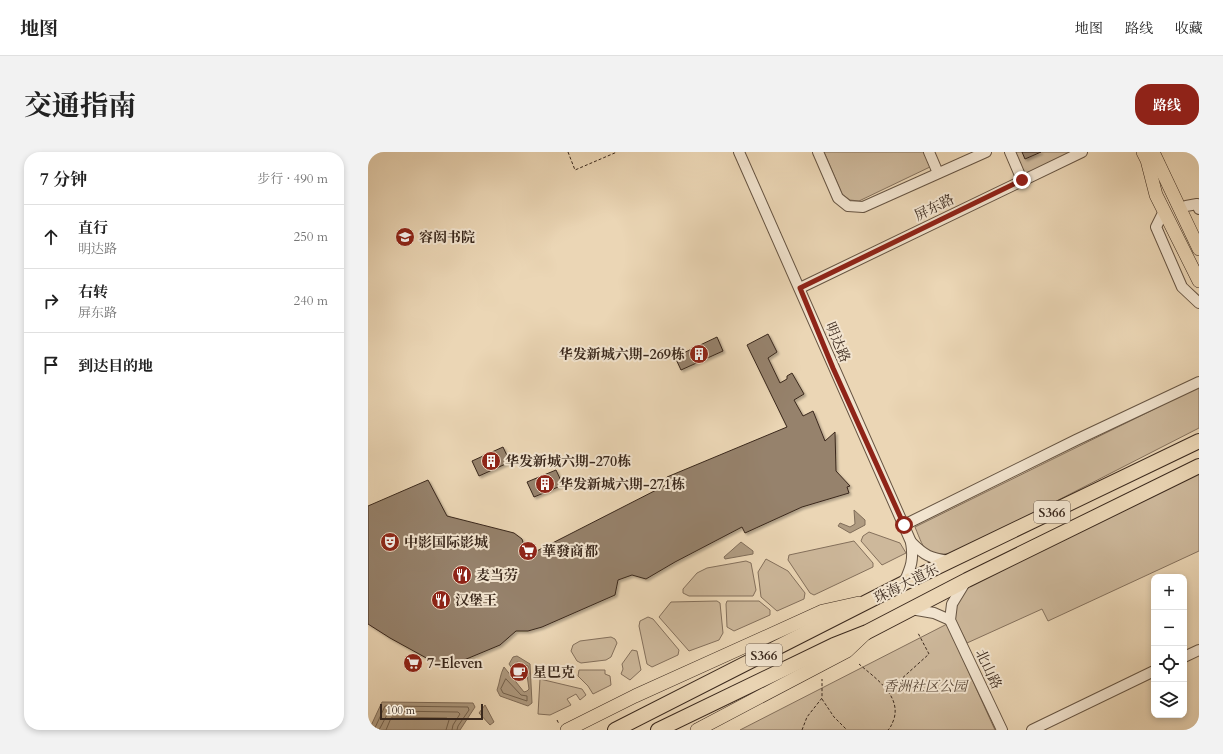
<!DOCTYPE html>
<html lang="zh">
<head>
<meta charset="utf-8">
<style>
  :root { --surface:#fff; --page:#f2f2f2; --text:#222; --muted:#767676; --line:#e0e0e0; --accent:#8f2418 }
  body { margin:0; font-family:Cardo,"Noto Serif SC",serif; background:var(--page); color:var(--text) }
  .controls { position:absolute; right:12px; bottom:12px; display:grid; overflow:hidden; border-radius:8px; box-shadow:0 2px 6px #0003 }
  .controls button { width:36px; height:36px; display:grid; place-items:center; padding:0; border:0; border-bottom:1px solid var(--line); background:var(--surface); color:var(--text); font:20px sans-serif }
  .scale { position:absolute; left:12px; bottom:10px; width:103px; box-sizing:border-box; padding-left:4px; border:2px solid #3a281c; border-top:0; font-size:11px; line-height:14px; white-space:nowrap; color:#3a281c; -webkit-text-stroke:3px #f2e4cf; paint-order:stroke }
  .stop { position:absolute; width:12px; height:12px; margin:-9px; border:3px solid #8f2418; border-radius:50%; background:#fff }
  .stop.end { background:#8f2418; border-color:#fff; box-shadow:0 1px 4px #0008 }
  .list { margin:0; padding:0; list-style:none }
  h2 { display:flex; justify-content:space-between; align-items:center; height:52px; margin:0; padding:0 16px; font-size:17px }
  h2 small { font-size:13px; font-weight:400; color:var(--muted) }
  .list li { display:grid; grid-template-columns:26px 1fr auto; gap:12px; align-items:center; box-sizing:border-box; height:64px; padding:0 16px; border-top:1px solid var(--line) }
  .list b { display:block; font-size:15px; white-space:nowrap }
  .list p { margin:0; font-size:13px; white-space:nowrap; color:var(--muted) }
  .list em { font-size:13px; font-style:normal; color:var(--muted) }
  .icon { flex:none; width:22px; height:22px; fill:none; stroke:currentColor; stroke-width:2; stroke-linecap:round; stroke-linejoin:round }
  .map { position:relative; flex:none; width:831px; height:578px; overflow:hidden; border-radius:16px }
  header { display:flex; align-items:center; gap:24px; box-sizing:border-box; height:56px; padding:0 20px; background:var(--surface); border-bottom:1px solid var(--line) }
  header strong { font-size:19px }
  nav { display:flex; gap:22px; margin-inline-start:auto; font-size:14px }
  .intro { display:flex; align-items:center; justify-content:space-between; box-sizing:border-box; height:96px; padding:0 24px }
  h1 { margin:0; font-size:28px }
  .button { padding:10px 18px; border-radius:16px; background:var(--accent); color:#fff; font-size:14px; font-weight:700 }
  main { display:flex; gap:24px; padding:0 24px }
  aside { flex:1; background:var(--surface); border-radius:16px; box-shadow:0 2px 6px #0003 }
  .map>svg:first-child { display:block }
</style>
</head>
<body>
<header>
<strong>地图</strong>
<nav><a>地图</a><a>路线</a><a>收藏</a></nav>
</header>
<div class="intro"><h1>交通指南</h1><a class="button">路线</a></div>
<main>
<aside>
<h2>7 分钟<small>步行 · 490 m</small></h2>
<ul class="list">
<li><svg class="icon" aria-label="ahead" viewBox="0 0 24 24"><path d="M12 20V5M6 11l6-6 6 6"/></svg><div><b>直行</b><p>明达路</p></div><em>250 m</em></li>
<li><svg class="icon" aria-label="right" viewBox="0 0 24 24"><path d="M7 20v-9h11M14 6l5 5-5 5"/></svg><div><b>右转</b><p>屏东路</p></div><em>240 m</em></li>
<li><svg class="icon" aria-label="arrive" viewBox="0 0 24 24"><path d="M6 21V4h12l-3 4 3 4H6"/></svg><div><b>到达目的地</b></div></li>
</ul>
</aside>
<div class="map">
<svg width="831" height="578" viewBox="0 0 831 578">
  <defs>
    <filter id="shadow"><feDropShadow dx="2" dy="2" stdDeviation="1" flood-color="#0004"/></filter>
  </defs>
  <rect width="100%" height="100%" fill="#ebd6b5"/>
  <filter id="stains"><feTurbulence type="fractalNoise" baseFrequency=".005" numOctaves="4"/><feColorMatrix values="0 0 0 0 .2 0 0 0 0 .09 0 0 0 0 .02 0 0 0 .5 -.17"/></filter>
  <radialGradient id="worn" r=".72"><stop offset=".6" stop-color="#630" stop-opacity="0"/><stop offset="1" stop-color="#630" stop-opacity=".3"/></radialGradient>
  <!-- green -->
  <g fill="#cdb89b" stroke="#84705c">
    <path d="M456 0H558L564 14 491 49 482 48 474 42Z"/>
    <path d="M645 0H706L655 24Z"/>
    <path d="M831 235V276L585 402C556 402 558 402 547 375Z"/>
    <path d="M831 316V399L680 469 674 457 599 491 587 467 586 453 600 429Z"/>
    <path d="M501 380 532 391 538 401 514 413 493 389 495 384Z"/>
    <path d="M486 389 505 411V415L446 443 442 441 420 408 421 403Z"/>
    <path d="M398 407 420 419 437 441 436 447 409 459 393 445 390 420Z"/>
    <path d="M378 409 383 411 388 438 385 444H321L315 441V437L329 421 339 416Z"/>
    <path d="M349 449 352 451 355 481 351 488 321 499 291 465 303 450Z"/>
    <path d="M359 449H391L402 458V463L366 479 359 475 358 452Z"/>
    <path d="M280 465 285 467 311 498 310 503 284 515 279 512 271 474 272 469Z"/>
    <path d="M579 472 627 578H372Z"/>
    <path d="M243 485 247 487 249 491 243 505 238 508 213 511 209 509 203 499 205 493 212 489Z"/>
    <path d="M264 498 269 499 273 518 262 528 253 522 255 517 254 512Z"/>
    <path d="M211 518H237V522L242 524 243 533 225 542 220 534 210 524Z"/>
    <path d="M172 527 214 537 218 543 212 548 208 542 199 547 203 553 182 563 170 562Z"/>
  </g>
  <!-- water -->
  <g fill="#af9b81" stroke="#806d59">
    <path d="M486 358 497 368V373L482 381 470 374 472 371 482 375 487 372Z"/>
    <path d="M373 390 385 399V402L357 407 356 405Z"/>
    <path d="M149 504 162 512 164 551 160 554 132 544 129 538C132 530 132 522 136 515L156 540 159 539 161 537 159 523 161 522 160 514 149 510 143 515 141 512 145 505Z"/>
    <path d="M14 550 105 551 107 555 92 578H1Z"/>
    <path d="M117 553 126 570 122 573 111 561Z"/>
  </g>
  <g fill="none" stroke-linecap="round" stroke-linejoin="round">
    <!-- shore -->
    <g stroke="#74624e" stroke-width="1">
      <path d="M138 527 153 543 159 544V549L135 541 133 537Z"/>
      <path d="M6 578 17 554 100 555 101 558 90 574 89 578"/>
      <path d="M11 578 21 559 90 560 92 562 85 573 84 578"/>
      <path d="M18 578 23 566 25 565 79 566 81 568 78 578"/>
    </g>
  </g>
  <!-- building -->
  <g fill="#96826c" stroke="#3a281c" filter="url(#shadow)">
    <path d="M654 0H673L657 7Z"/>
    <path d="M400 182 409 200 400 206 412 231 419 227V224L424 221 436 242 426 248 435 264 445 259 457 289 467 280 468 319 482 334 479 335 481 341 434 355 377 381 374 375 307 410 278 427 264 423 250 428 247 443 174 475 160 479H148L132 493 96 508 79 514 71 513 22 486 0 472V354L60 328 79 364 146 381 154 387 159 404 300 332 299 325 419 275 379 193Z"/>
    <path d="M349 185 355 199 313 218 307 205Z"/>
    <path d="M135 295 142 310 111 324 104 309Z"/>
    <path d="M188 318 195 333 166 345 159 330Z"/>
  </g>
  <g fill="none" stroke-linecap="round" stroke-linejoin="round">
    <defs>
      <g id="minor">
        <path d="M371 0 543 390C546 408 543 415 536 431"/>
        <path d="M450 0 470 46 480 54 495 55 618 0"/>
        <path d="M561 0 570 21"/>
        <path d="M642 0 654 28"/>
        <path d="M818 54 829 52 831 57"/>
        <path d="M796 59 788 75 814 135 831 151"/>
        <path d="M432 136 714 0"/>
        <path d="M536 373 708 288 831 230"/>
        <path d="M543 390C557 404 562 406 581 409"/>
        <path d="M598 429 584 452 582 468 634 578"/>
        <path d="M543 457 566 461 582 468"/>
        <path d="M816 505 831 498"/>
        <path d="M664 578 786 519"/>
      </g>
      <g id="major">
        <path d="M775 0 779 8 788 43 831 129"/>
        <path d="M785 0 831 97"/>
        <path d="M199 578 267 544 455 459 491 451"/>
        <path d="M329 578 479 499 498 481"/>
      </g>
      <g id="highway">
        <path d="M247 578 536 431 831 289"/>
        <path d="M290 578 466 493 499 480 599 428 831 314"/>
      </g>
    </defs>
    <!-- minor casing -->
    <use href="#minor" stroke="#665442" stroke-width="12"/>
    <!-- major casing -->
    <use href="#major" stroke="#3a281c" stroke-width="14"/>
    <!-- highway casing -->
    <use href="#highway" stroke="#3a281c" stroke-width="16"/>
    <!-- path -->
    <g stroke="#3a281c" stroke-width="1" stroke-dasharray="3 2" stroke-linecap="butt">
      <path d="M200 0 207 18 249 0"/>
      <path d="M491 512C507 526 533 543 526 567 524 572 523 575 520 578"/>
      <path d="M520 539 561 502 550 481"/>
      <path d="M454 547 466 565 479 578"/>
      <path d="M189 568 191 572"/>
      <path d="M434 578 439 565 454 546V527"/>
    </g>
    <!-- minor -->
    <use href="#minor" stroke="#f2e4cf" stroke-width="10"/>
    <!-- major -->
    <use href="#major" stroke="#ebd6b5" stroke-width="13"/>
    <!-- highway -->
    <use href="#highway" stroke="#ebd6b5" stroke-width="14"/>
  </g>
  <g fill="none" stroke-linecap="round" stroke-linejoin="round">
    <!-- route -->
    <path stroke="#8f2418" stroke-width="5" d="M536 373 465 216 432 136 654 28"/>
  </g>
  <!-- icons -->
  <defs>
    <symbol id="school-disc" viewBox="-11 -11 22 22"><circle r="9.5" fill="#8f2418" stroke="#f2e4cf"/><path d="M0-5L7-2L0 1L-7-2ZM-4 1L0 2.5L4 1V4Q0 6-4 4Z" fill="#fff"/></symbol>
    <symbol id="building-disc" viewBox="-11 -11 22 22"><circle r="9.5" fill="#8f2418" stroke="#f2e4cf"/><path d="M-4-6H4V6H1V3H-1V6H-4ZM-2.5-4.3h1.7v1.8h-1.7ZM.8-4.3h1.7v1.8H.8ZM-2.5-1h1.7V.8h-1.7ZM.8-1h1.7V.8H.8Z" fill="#fff"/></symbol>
    <symbol id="theatre-disc" viewBox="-11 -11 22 22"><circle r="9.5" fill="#8f2418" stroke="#f2e4cf"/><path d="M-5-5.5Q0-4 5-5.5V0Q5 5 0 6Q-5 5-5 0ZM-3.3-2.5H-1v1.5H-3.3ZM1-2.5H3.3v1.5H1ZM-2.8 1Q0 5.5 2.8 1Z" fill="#fff"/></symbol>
    <symbol id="supermarket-disc" viewBox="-11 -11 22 22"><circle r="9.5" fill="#8f2418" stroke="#f2e4cf"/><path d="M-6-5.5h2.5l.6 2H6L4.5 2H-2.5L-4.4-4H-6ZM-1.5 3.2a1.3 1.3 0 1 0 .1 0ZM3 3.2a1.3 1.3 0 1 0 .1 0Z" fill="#fff"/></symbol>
    <symbol id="restaurant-disc" viewBox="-11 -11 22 22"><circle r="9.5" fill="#8f2418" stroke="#f2e4cf"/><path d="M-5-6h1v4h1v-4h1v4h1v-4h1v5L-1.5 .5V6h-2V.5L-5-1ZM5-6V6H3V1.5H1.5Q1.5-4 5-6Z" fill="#fff"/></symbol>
    <symbol id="cafe-disc" viewBox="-11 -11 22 22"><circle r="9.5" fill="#8f2418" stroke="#f2e4cf"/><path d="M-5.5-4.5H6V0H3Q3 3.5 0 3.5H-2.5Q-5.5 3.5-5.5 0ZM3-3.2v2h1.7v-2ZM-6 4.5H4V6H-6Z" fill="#fff"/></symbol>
  </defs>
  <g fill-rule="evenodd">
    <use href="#school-disc" x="26" y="74" width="22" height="22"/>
    <use href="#building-disc" x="320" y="191" width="22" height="22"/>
    <use href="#building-disc" x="112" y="298" width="22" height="22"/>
    <use href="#building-disc" x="166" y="321" width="22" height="22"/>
    <use href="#theatre-disc" x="11" y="379" width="22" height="22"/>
    <use href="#supermarket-disc" x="149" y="388" width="22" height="22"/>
    <use href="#restaurant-disc" x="83" y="412" width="22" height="22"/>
    <use href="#restaurant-disc" x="62" y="437" width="22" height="22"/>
    <use href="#supermarket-disc" x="34" y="500" width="22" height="22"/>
    <use href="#cafe-disc" x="140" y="509" width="22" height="22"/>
  </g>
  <g text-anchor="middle" stroke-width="4" stroke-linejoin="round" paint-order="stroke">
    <!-- shield labels -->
    <g fill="#f2e4cf" stroke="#716052" stroke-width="1">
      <rect x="666" y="349" width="36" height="22" rx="3"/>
      <rect x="378" y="492" width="36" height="22" rx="3"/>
    </g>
    <g font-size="13" font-weight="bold" fill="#3a281c">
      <text x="684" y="365">S366</text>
      <text x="396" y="508">S366</text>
    </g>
    <!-- street labels -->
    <g font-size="14" fill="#3a281c" stroke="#f2e4cf">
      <text transform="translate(566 55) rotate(-26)" y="5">屏东路</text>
      <text transform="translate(470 190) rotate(67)" y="5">明达路</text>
      <text transform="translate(538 431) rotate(-27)" y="5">珠海大道东</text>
      <text transform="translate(621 517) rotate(65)" y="5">北山路</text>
    </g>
    <!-- poi labels -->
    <g font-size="14" font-weight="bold" fill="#3a281c" stroke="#f2e4cf" text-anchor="start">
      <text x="51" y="90">容闳书院</text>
      <text x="317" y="207" text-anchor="end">华发新城六期-269栋</text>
      <text x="137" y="314">华发新城六期-270栋</text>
      <text x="191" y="337">华发新城六期-271栋</text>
      <text x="36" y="395">中影国际影城</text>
      <text x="174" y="404">華發商都</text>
      <text x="108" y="428">麦当劳</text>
      <text x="87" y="453">汉堡王</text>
      <text x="59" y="516">7-Eleven</text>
      <text x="165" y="525">星巴克</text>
    </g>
    <!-- park labels -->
    <g font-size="14" font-style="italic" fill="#574535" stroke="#f2e4cf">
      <text x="557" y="539">香洲社区公园</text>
    </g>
  </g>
  <rect width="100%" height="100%" filter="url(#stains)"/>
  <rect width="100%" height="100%" fill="url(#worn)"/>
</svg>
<div class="controls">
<button>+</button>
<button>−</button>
<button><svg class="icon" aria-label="locate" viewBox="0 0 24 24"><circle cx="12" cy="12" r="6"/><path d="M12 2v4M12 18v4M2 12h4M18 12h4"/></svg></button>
<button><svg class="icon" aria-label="layers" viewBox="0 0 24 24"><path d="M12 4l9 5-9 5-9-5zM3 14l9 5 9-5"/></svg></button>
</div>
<div class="scale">100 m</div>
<div class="stop" style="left:536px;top:373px"></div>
<div class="stop end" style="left:654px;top:28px"></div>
</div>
</main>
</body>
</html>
